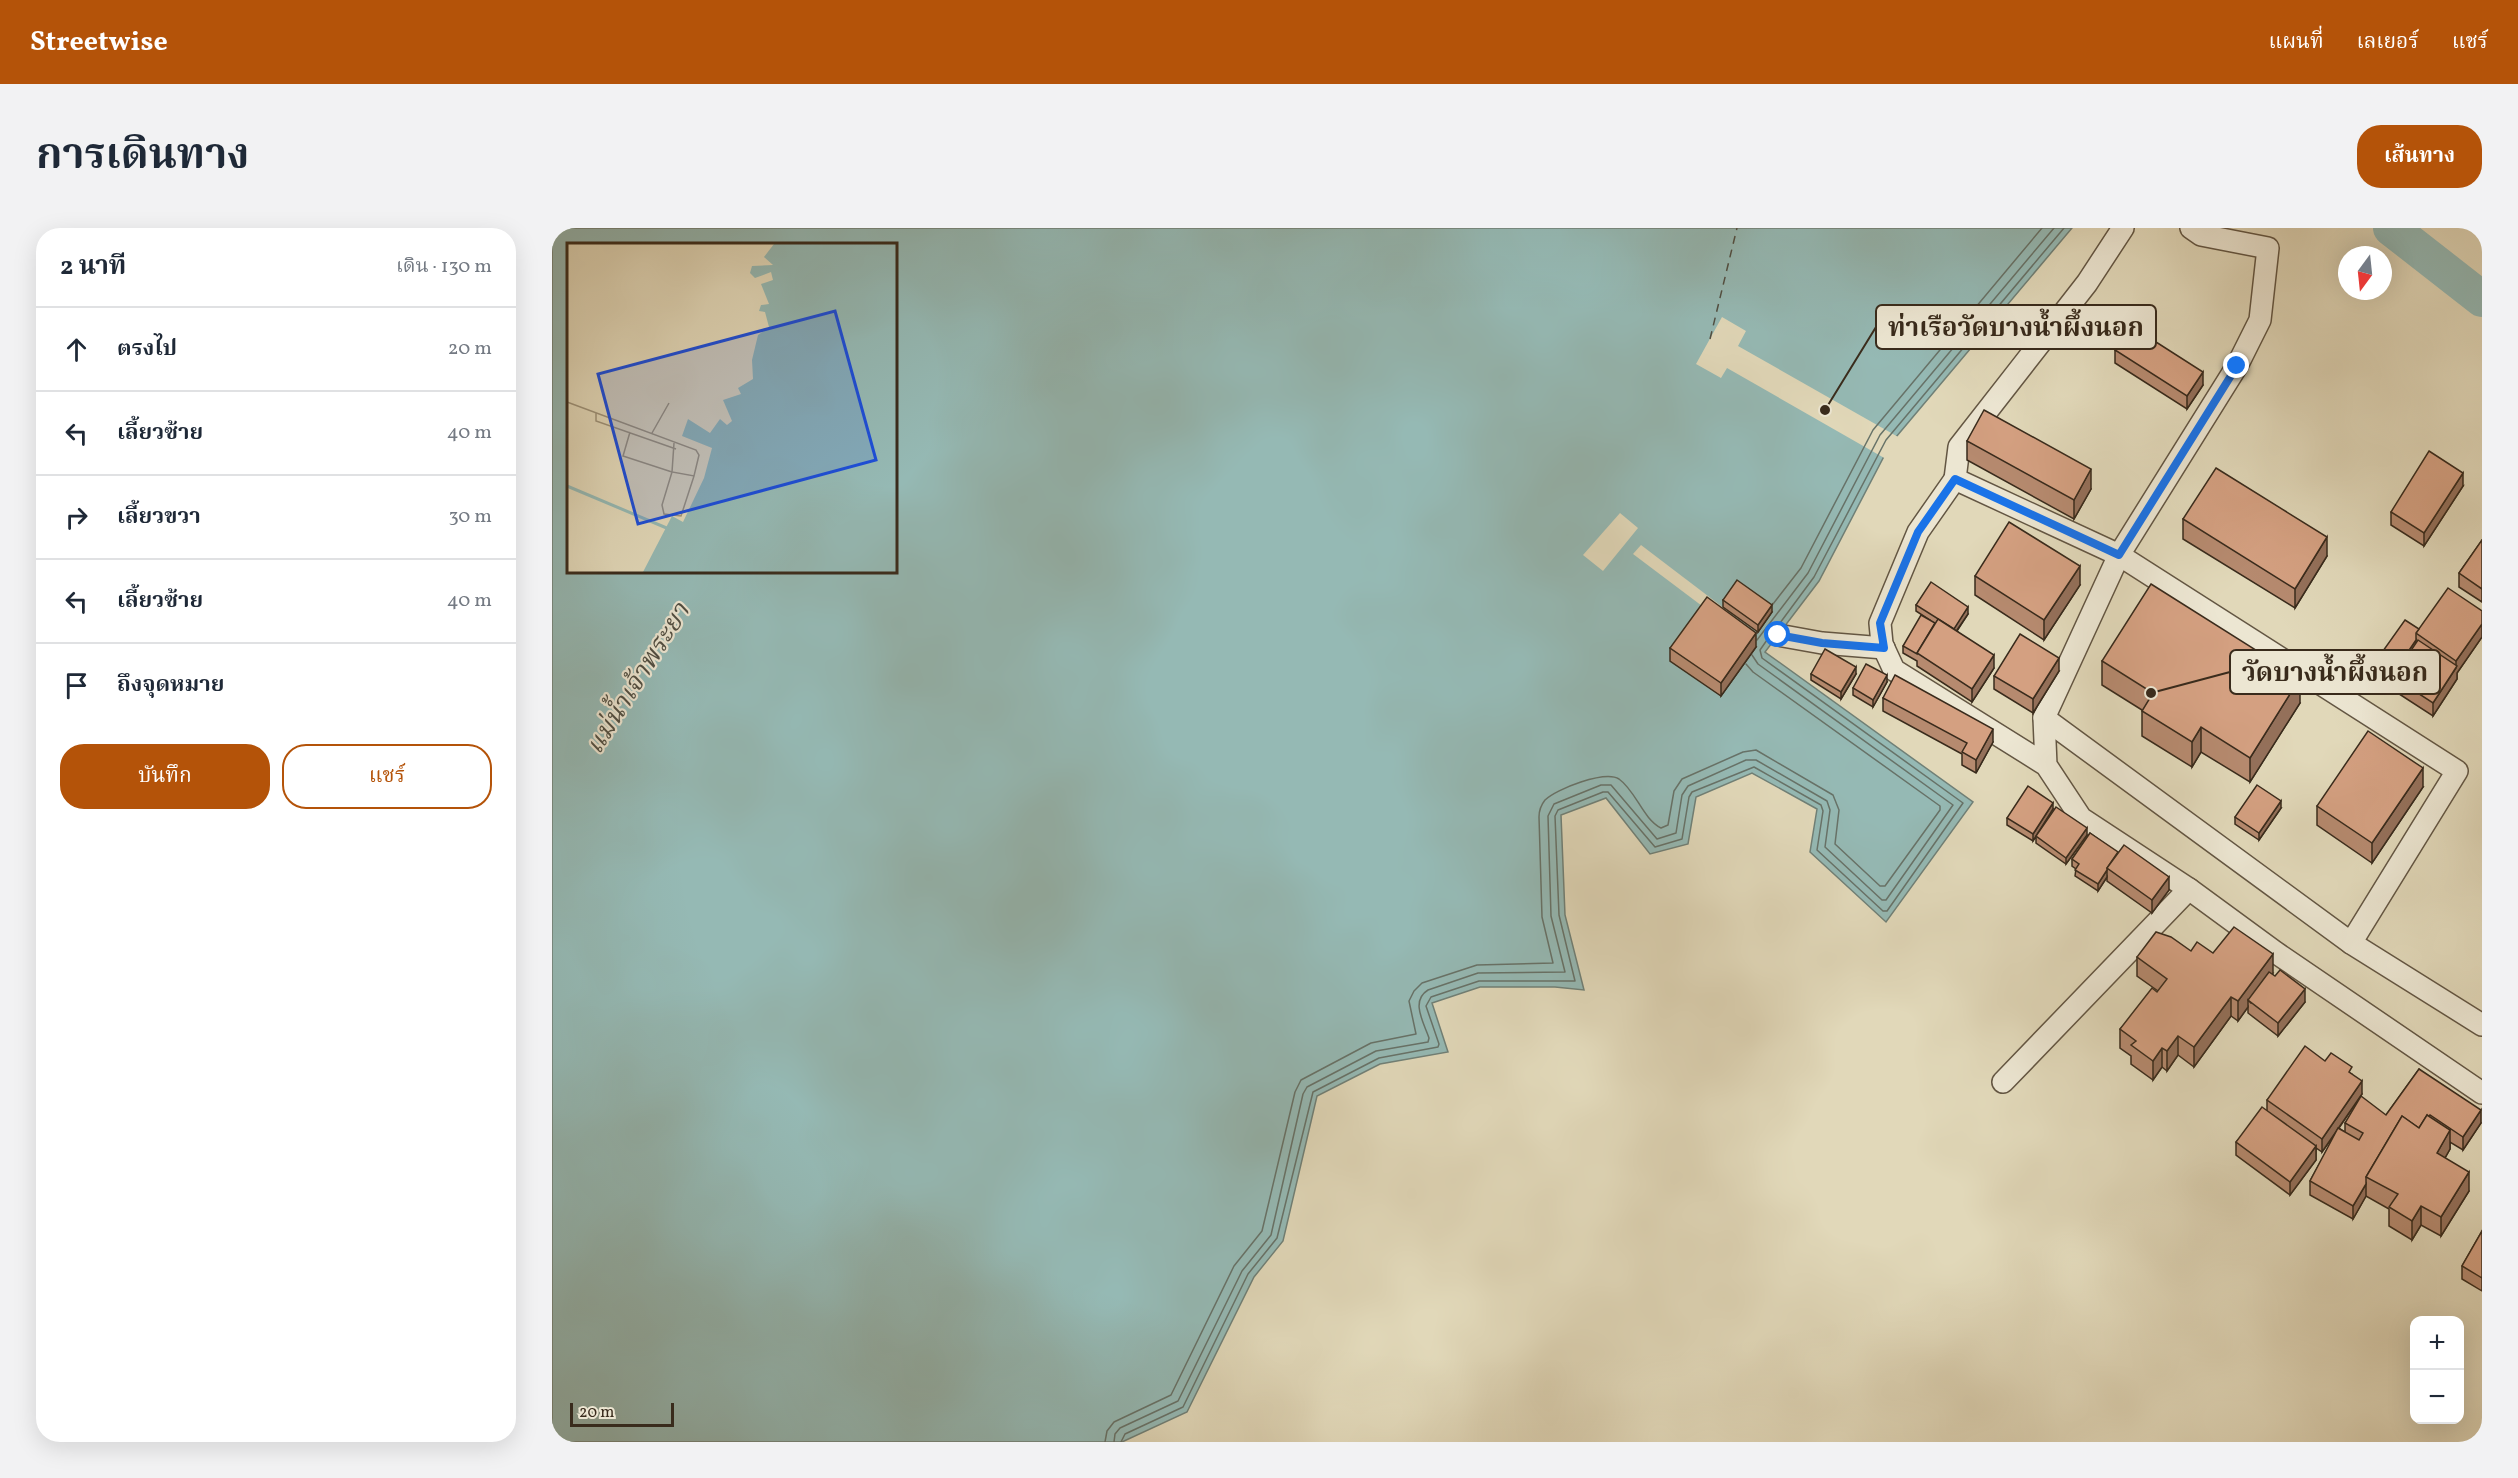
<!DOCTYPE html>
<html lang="th">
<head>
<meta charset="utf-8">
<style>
  :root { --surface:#fff; --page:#f2f2f3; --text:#1f2937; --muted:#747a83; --line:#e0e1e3; --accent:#b45309 }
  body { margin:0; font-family:Vollkorn,"Noto Serif Thai",serif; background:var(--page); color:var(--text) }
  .controls { position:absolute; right:18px; bottom:18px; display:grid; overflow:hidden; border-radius:12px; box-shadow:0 6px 24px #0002 }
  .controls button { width:54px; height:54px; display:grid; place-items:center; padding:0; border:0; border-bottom:2px solid var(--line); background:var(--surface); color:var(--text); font:30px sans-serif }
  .compass { position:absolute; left:1786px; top:18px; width:54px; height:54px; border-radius:50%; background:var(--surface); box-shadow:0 6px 24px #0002; rotate:195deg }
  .scale { position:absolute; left:18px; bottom:15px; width:104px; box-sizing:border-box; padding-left:6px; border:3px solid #392b1c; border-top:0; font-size:16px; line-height:21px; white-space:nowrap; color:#392b1c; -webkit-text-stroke:4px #ece6d2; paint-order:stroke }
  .stop { position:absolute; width:18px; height:18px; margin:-14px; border:4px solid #1a73e8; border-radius:50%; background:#fff }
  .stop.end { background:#1a73e8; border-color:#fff; box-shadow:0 2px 6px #0008 }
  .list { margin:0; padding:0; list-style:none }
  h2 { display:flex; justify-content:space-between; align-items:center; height:78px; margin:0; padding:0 24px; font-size:26px }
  h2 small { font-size:20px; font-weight:400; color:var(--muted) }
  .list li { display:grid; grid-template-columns:39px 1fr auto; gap:18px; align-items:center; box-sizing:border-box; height:84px; padding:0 24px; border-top:2px solid var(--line) }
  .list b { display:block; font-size:22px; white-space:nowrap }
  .list em { font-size:20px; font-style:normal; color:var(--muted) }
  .actions { display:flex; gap:12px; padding:18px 24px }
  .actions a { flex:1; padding:14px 0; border:2px solid var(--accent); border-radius:24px; text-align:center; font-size:21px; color:var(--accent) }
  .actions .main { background:var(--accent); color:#fff }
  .icon { flex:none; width:33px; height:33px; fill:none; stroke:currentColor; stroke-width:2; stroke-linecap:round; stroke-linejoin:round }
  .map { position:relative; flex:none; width:1930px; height:1214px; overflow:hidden; border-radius:24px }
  header { display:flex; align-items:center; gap:36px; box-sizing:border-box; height:84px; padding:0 30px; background:var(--accent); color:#fff }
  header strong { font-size:28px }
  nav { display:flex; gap:33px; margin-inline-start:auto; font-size:21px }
  .intro { display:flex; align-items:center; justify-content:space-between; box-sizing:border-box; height:144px; padding:0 36px }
  h1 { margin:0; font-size:42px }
  .button { padding:15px 27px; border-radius:24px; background:var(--accent); color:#fff; font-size:21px; font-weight:700 }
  main { display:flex; gap:36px; padding:0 36px }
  aside { flex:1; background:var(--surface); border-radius:24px; box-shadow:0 6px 24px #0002 }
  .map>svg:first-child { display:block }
</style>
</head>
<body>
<header>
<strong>Streetwise</strong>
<nav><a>แผนที่</a><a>เลเยอร์</a><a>แชร์</a></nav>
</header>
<div class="intro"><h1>การเดินทาง</h1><a class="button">เส้นทาง</a></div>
<main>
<aside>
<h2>2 นาที<small>เดิน · 130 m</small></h2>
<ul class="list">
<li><svg class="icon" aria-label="ahead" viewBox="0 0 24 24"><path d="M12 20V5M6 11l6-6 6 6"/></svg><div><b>ตรงไป</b></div><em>20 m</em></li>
<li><svg class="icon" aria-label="left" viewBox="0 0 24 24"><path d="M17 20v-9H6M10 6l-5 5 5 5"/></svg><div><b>เลี้ยวซ้าย</b></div><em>40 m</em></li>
<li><svg class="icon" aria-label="right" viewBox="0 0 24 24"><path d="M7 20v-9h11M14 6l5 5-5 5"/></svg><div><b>เลี้ยวขวา</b></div><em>30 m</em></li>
<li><svg class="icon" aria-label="left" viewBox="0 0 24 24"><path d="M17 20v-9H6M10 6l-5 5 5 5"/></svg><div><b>เลี้ยวซ้าย</b></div><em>40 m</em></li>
<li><svg class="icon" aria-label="arrive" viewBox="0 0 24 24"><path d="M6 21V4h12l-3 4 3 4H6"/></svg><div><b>ถึงจุดหมาย</b></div></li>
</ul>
<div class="actions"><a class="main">บันทึก</a><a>แชร์</a></div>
</aside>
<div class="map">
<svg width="1930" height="1214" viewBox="0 0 1930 1214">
  <rect width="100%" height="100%" fill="#e1d8b9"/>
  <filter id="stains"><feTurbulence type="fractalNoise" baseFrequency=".00333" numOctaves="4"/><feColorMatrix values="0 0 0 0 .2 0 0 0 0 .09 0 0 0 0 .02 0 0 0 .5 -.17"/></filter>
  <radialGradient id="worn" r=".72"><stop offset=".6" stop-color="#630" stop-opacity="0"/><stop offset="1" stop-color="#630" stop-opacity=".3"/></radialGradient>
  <!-- water -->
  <path fill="#95b9b4" stroke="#708077" stroke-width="1.5" fill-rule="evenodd" d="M0 0H1520L1339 215 1267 353 1213 424 1421 574 1334 694 1258 624 1265 581 1200 545 1144 569 1136 616 1098 626 1054 570 1009 587 1013 687 1032 762 1003 759H928L880 775 896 824 828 836 765 868 731 1013 702 1049 635 1184 570 1214H0ZM16 16H344V344H16Z"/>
  <!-- pier -->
  <g fill="#e1d8b9">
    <path d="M1170 89 1194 103 1186 118 1348 210 1334 231 1175 140 1169 150 1144 136Z"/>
    <path d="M1068 285 1086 300 1051 343 1031 327Z"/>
    <path d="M1089 317 1177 384 1170 393 1081 326Z"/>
  </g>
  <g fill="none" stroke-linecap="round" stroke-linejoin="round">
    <!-- shore -->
    <g stroke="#677268" stroke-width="1.5">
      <path d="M1221 376 1249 340 1321 202 1490 0"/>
      <path d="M1228 395 1262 349 1334 212 1512 0"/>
      <path d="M1205 412 1256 345 1328 207 1502 0"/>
      <path d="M553 1214 555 1203 562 1194 619 1167 682 1038 710 1003 743 864 749 852 819 815 864 806 857 773 862 763 870 755 925 737 1001 735 990 689 987 589C987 582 989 577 993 572 1004 561 1053 542 1067 551 1084 563 1091 591 1109 600L1116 597 1122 563 1130 551 1191 524 1204 522 1281 567 1287 582 1283 616 1328 658H1333L1388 582V578L1201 444 1194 436"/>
      <path d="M562 1214 563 1206 568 1200 626 1173 690 1043 719 1007 751 866 755 859 824 823 876 814 877 810C872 795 858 773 876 762L926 745 1013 744 999 688 996 588 1002 576 1049 557H1059L1105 611 1124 605 1130 567 1136 558 1194 532H1204L1275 573 1278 582 1273 619 1330 672H1334L1401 577 1206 436 1200 427"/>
      <path d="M569 1214 573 1206 631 1179 696 1046 725 1010 761 864 827 830 886 819 887 816 874 778 879 769 927 753H1023L1007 687 1003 588 1006 582 1051 564H1056L1103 619 1130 611 1137 569 1140 564 1202 539 1269 577 1271 583 1265 622 1331 683H1335L1411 575 1210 430 1208 422 1215 412"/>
    </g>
    <!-- canal -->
    <path stroke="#95b9b4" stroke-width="36" d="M1839 0 1930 71"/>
    <!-- ferry -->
    <path stroke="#504e42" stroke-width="1.5" stroke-dasharray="8 6" stroke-linecap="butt" d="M1158 111 1185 0"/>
    <defs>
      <g id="service">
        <path d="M1639 0 1649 7 1716 20 1708 92 1685 138 1567 327 1905 543 1799 715"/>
        <path d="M1403 251 1407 219 1535 55 1571 0"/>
        <path d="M1226 407 1270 415 1332 420"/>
        <path d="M1492 490 1799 715 1930 797"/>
        <path d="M1494 537 1492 490 1567 327 1403 251 1366 304 1328 395 1330 416 1342 442 1494 537 1529 590 1637 661 1723 724 1930 865"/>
        <path d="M1451 854 1637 661"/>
      </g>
    </defs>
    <!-- service casing -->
    <use href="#service" stroke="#635643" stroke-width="24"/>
    <!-- service -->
    <use href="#service" stroke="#ece6d2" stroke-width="21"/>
  </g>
  <!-- wall -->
  <g fill="#b68a6f" stroke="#392b1c" stroke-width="1.5">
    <path d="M1563 122 1651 157 1635 181 1563 135Z"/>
    <path d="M1415 213 1539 261 1522 291 1415 232Z"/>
    <path d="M1911 258 1872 318 1839 297V284Z"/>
    <path d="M1631 291 1775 328 1743 380 1631 311Z"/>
    <path d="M1930 312V374L1907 359V345Z"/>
    <path d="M1423 348 1528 357 1492 412 1423 367Z"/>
    <path d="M1171 372 1220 384 1206 404 1171 379Z"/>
    <path d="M1364 377 1416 386 1405 403 1442 440 1420 474 1365 438V433L1351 425V418L1378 392 1364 383Z"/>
    <path d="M1930 383V409L1905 445V451L1881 488 1841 462V451L1834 462 1816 451V444L1867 401Z"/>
    <path d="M1204 419 1169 468 1118 433V420Z"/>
    <path d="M1550 433 1748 475 1698 554 1649 524 1640 539 1590 508V482L1550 457Z"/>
    <path d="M1507 443 1481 485 1442 461V448Z"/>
    <path d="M1259 446H1304L1289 471 1259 452Z"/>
    <path d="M1335 454 1321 479 1301 467V460Z"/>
    <path d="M1331 470 1441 514 1424 545 1410 537V526L1331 483Z"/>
    <path d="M1871 559 1820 635 1765 597V578Z"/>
    <path d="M1729 580 1707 612 1683 596V589Z"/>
    <path d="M1501 581 1488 602 1535 607 1514 636 1484 615V608L1481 613 1455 597V590Z"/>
    <path d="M1538 605 1617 662 1600 685 1555 653V649L1546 663 1523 648 1524 641 1520 638V631Z"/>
    <path d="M1639 723 1661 725 1721 745 1720 746 1753 774 1726 808 1696 785V779L1686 793 1679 788 1642 839 1626 827 1615 843 1610 839 1601 852 1579 836V828L1568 820V801L1606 763 1585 748V729Z"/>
    <path d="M1773 833 1800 846 1810 866 1787 900 1793 904V895L1834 887 1867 841 1929 895 1911 922 1898 914V921L1893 930 1917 963 1889 1008 1869 997 1860 1012 1837 998V981L1814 968 1801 991 1758 967V953L1786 902 1770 924 1764 920V932L1738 967 1684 927V914L1715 883V872Z"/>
    <path d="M1930 1003V1063L1910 1051V1038Z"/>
  </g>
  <!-- shaded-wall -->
  <g fill="#94705a" stroke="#392b1c" stroke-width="1.5">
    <path d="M1651 144V157L1635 181V168Z"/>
    <path d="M1539 241V261L1522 291V272Z"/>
    <path d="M1911 245V258L1872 318V305Z"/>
    <path d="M1775 309V328L1743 380V361Z"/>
    <path d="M1528 338V357L1492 412V392Z"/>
    <path d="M1220 377V384L1206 404V397Z"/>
    <path d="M1416 379V386L1401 408V401Z"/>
    <path d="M1930 396V409L1905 445V451L1881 488V475L1904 440V433Z"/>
    <path d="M1204 405V419L1169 468V455Z"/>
    <path d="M1864 412V418L1841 449V451L1834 462V456Z"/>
    <path d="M1442 427V440L1420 474V461Z"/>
    <path d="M1507 430V443L1481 485V471Z"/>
    <path d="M1304 439V446L1289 471V464Z"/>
    <path d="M1335 447V454L1321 479V472Z"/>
    <path d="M1748 450V475L1698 554V530Z"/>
    <path d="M1649 499V524L1640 539V514Z"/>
    <path d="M1441 501V514L1424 545V532Z"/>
    <path d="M1871 540V559L1820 635V615Z"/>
    <path d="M1729 573V580L1707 612V605Z"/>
    <path d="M1501 575V581L1481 613V606Z"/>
    <path d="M1535 600V607L1514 636V630Z"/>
    <path d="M1555 642V649L1546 663V656Z"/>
    <path d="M1617 649V662L1600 685V672Z"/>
    <path d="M1721 726V745L1699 775 1696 772V779L1686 793V773Z"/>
    <path d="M1753 761V774L1726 808V795Z"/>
    <path d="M1679 769V788L1642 839V819Z"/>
    <path d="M1626 808V827L1615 843V823Z"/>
    <path d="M1610 820V839L1601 852V833Z"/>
    <path d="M1810 853V866L1770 924V911Z"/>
    <path d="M1929 882V895L1911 922V909Z"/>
    <path d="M1898 902V921L1885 944V925Z"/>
    <path d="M1764 918V932L1738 967V954Z"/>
    <path d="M1917 944V963L1889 1008V989Z"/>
    <path d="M1814 956V968L1801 991V978Z"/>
    <path d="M1869 978V997L1860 1012V993Z"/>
  </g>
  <!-- building -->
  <g fill="#d4a081" stroke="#392b1c" stroke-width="1.5">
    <path d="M1579 98 1651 144 1635 168 1563 122Z"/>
    <path d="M1432 182 1539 241 1522 272 1415 213Z"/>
    <path d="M1877 223 1911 245 1872 305 1839 284Z"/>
    <path d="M1664 240 1775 309 1743 361 1631 291Z"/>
    <path d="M1457 294 1528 338 1492 392 1423 348Z"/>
    <path d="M1930 312V361L1907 345Z"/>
    <path d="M1185 352 1220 377 1206 397 1171 372Z"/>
    <path d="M1379 354 1416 379 1402 401 1364 377Z"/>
    <path d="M1599 356 1748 450 1698 530 1649 499 1640 514 1590 483 1601 465 1550 433Z"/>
    <path d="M1896 360 1930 383V396L1904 433 1864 405Z"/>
    <path d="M1155 369 1204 405 1169 455 1118 420Z"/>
    <path d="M1369 387 1383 395 1365 425V426L1351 418Z"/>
    <path d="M1386 391 1442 427 1420 461 1365 425Z"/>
    <path d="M1853 392 1867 401 1864 405V412L1834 456 1816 444Z"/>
    <path d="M1468 406 1507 430 1481 471 1442 448Z"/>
    <path d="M1866 412 1905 438 1881 475 1841 449Z"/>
    <path d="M1273 421 1304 439 1289 464 1259 446Z"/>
    <path d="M1314 436 1335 447 1321 472 1301 460Z"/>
    <path d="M1343 447 1441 501 1424 532 1410 524 1415 515 1331 470Z"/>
    <path d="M1816 503 1871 540 1820 615 1765 578Z"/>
    <path d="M1705 557 1729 573 1707 605 1683 589Z"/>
    <path d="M1476 558 1501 575 1481 606 1455 590Z"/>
    <path d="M1504 579 1535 600 1514 630 1484 608Z"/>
    <path d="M1538 605 1566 624 1555 640V642L1546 656 1523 642 1527 636 1520 631Z"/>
    <path d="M1572 617 1617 649 1600 672 1555 640Z"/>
    <path d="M1682 699 1721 726 1686 773 1679 769 1642 819 1626 808 1615 823 1610 820 1601 833 1579 817 1584 813 1568 801 1600 760 1605 764 1615 751 1585 729 1604 704 1619 709 1639 723 1645 714 1661 725Z"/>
    <path d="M1728 742 1753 761 1726 795 1696 772 1717 744 1723 748Z"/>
    <path d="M1753 818 1773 833 1779 825 1800 839 1797 844 1810 853 1770 911 1715 872Z"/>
    <path d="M1867 841 1929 882 1911 909 1878 887 1876 889 1875 887 1867 900 1850 888 1814 949V956L1801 978 1758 953 1786 900 1807 912 1811 905 1793 895 1809 868 1834 887Z"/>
    <path d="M1710 879 1764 918 1738 954 1684 914Z"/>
    <path d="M1875 887 1898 902 1885 925 1917 944 1889 989 1869 978 1860 993 1837 979 1846 966 1814 949 1850 888 1867 900Z"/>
    <path d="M1930 1003V1050L1910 1038Z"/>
  </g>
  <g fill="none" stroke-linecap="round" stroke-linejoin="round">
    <!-- route -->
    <path stroke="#1a73e8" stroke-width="8" d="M1226 407 1270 415 1332 420 1328 395 1366 304 1403 251 1567 327 1685 138"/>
  </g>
  <g text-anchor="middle" stroke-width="4.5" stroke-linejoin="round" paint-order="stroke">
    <!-- water labels -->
    <g font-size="26" font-style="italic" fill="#504e42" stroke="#ece6d2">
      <text transform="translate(85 450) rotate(-58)" y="9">แม่น้ำเจ้าพระยา</text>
    </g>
  </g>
  <!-- overview -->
  <g transform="translate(15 15)">
    <rect width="330" height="330" fill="#e1d8b9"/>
    <path d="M207 1H330V329H76L105 273 116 279 137 235 145 205 115 193 121 176 143 190 153 176 160 182 165 178 156 157 174 151 171 145 186 136 185 117 191 92 202 84 198 69 192 68 194 62 202 61 194 41 206 37 204 29 188 35 183 30 185 23 206 22 197 14Z" fill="#95b9b4"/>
    <path fill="none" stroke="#95b9b4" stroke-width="3" d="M162 242 164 329M0 243 102 286"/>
    <path fill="none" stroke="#9e937a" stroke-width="1.5" d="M0 159 129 207 132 212 127 233 105 229 107 200M29 170V178L109 206M63 189 56 213 105 229 95 262 97 271 114 273 127 233M85 190 102 160"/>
    <path fill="#1d4ed8" fill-opacity="0.15" stroke="#1d4ed8" stroke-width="3" d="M268 68 309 217 71 281 31 131Z"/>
    <rect width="330" height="330" fill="none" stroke="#392b1c" stroke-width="3"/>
  </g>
  <!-- callouts -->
  <path fill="none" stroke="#392b1c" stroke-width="2" d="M1273 182L1324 99M1599 465L1678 444"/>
  <g fill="#392b1c" stroke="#ece6d2" stroke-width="2">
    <circle cx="1273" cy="182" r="6"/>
    <circle cx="1599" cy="465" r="6"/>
  </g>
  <g fill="#ece6d2" stroke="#392b1c" stroke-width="2">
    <rect x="1324" y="77" width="280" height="44" rx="6"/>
    <rect x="1678" y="422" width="210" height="44" rx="6"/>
  </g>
  <g font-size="26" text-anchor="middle" font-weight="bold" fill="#392b1c">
    <text x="1464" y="108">ท่าเรือวัดบางน้ำผึ้งนอก</text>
    <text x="1783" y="453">วัดบางน้ำผึ้งนอก</text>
  </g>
  <rect width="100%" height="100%" filter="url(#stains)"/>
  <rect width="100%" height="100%" fill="url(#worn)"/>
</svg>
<div class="controls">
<button>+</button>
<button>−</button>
</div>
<svg class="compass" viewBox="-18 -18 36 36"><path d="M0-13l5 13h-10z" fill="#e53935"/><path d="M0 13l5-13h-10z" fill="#747a83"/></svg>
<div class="scale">20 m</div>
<div class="stop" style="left:1226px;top:407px"></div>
<div class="stop end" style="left:1685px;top:138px"></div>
</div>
</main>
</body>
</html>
